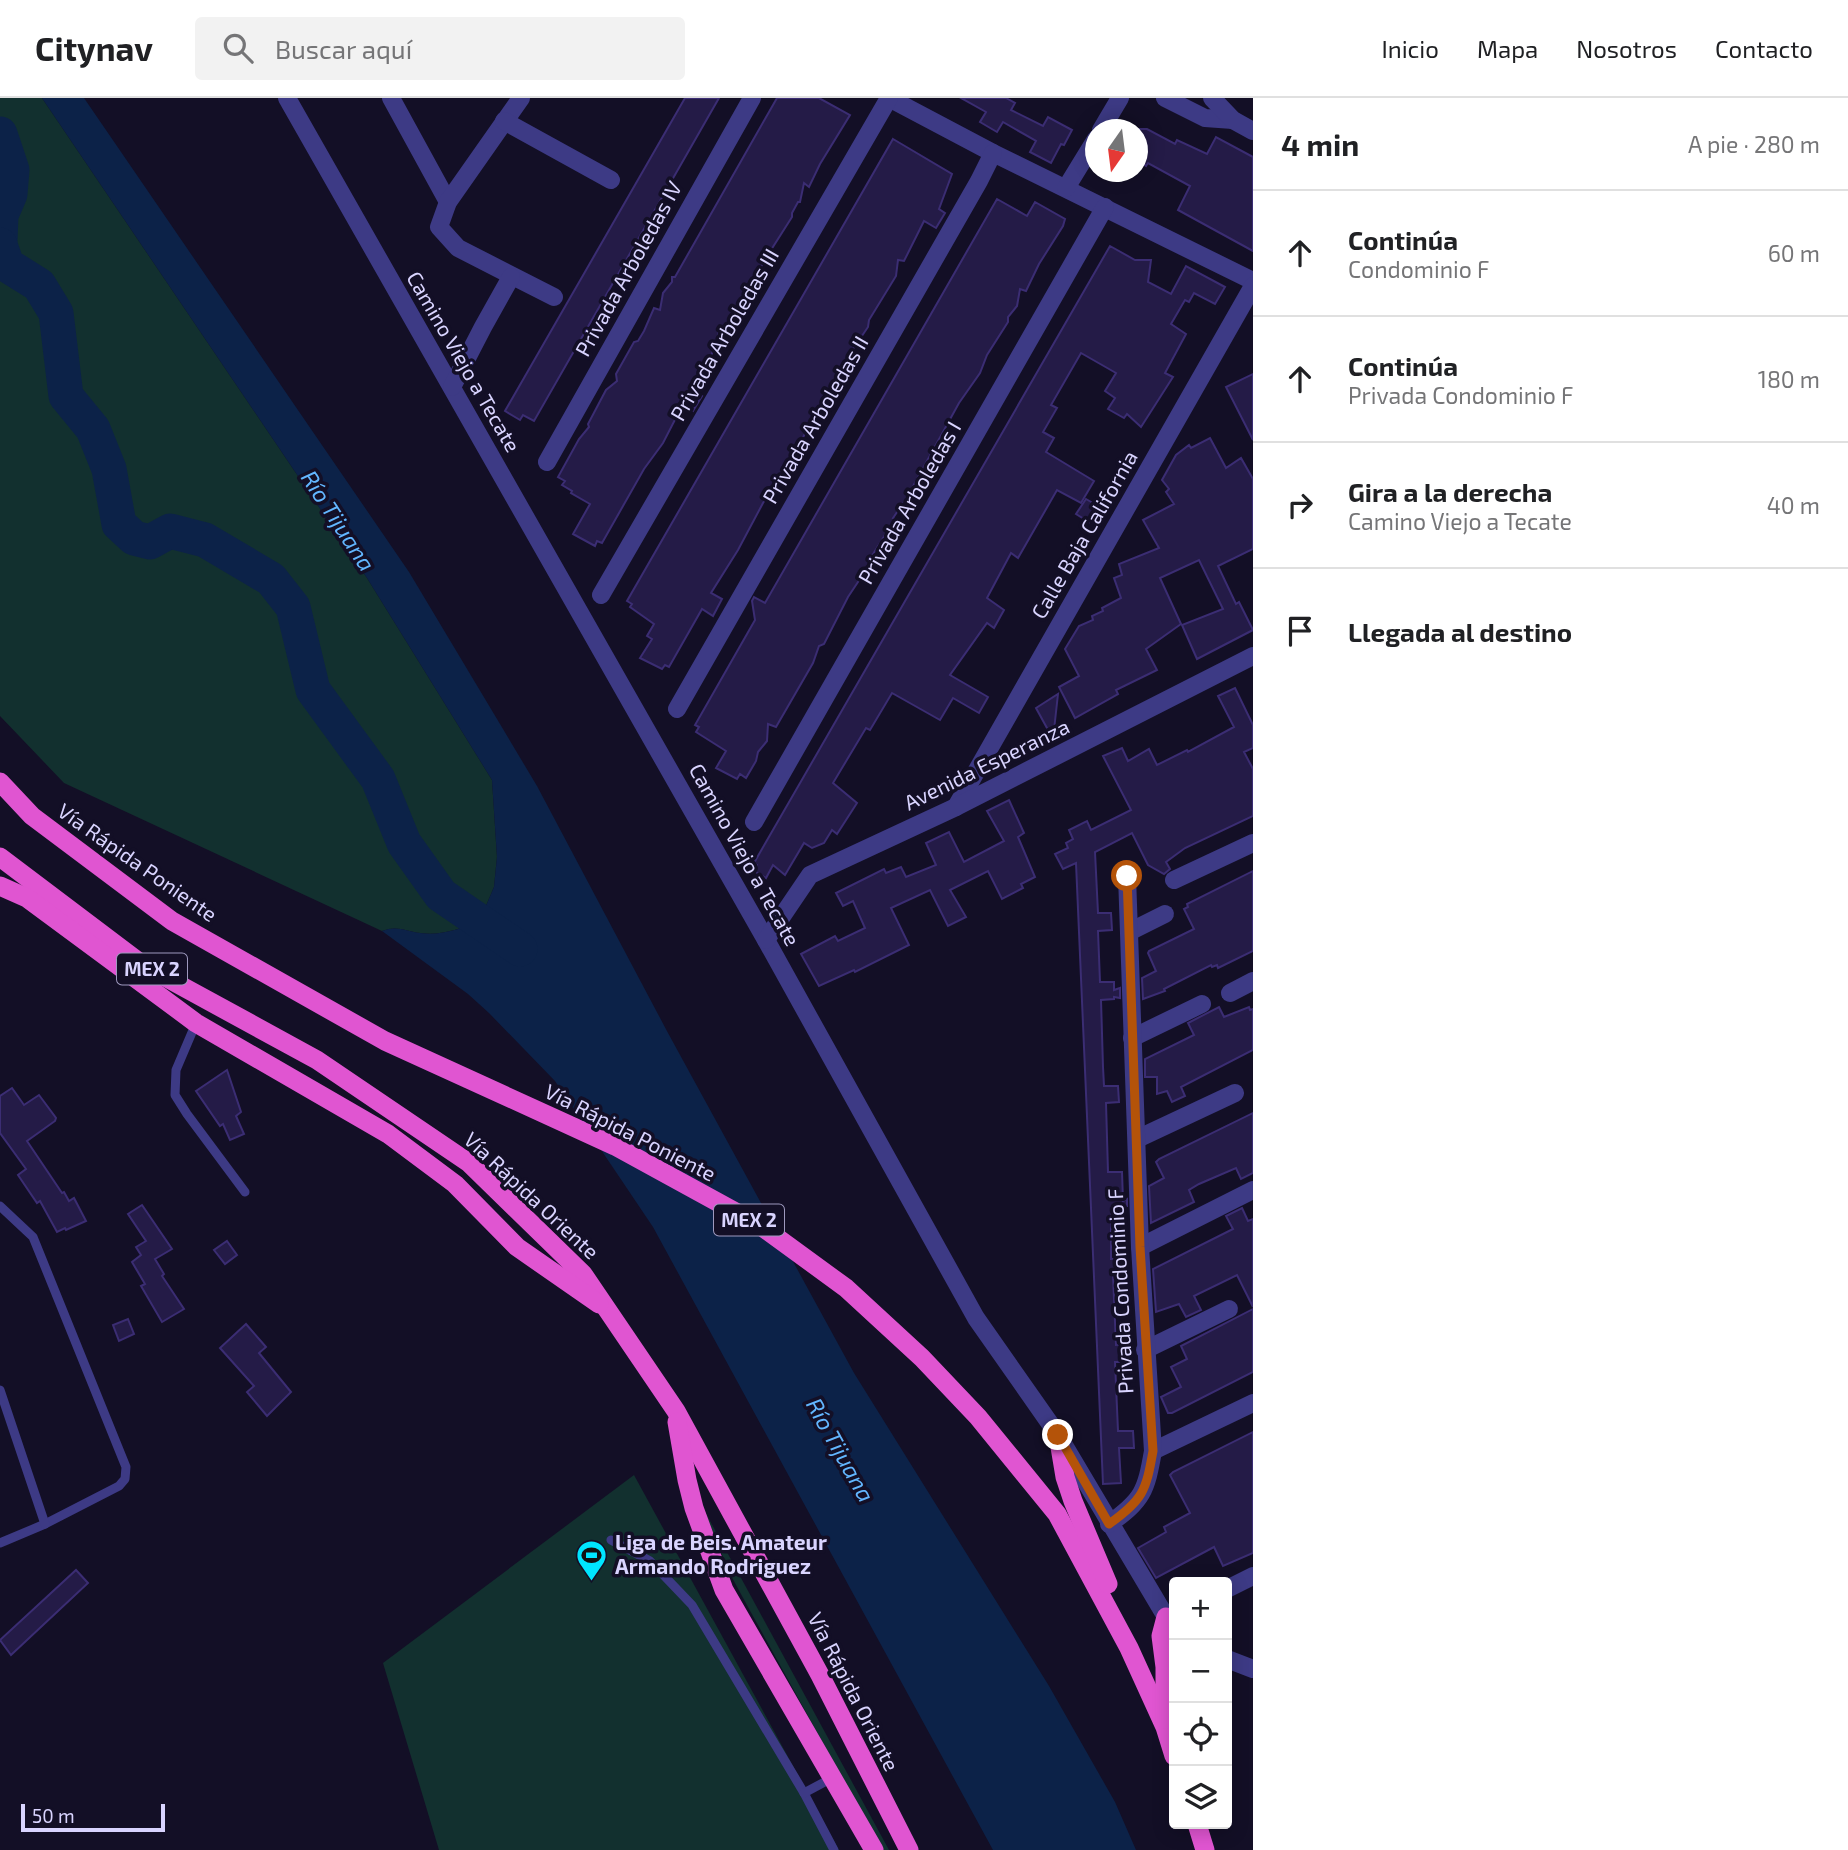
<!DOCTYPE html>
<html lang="es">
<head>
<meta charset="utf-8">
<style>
  :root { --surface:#fff; --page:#f2f2f2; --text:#202124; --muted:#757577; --line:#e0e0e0 }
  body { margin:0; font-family:"Exo 2",sans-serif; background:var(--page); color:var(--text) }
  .controls { position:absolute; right:21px; bottom:21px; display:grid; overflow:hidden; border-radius:7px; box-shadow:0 4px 18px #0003 }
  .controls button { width:63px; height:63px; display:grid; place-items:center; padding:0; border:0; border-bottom:2px solid var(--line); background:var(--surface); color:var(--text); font:35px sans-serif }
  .compass { position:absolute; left:1085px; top:21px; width:63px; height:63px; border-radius:50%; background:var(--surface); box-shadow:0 4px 18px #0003; rotate:194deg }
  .scale { position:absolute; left:21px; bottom:18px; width:144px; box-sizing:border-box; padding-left:7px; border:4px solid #d9d4ff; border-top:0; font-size:19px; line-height:24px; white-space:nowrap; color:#d9d4ff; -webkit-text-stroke:5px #130f26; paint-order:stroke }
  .stop { position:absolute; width:21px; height:21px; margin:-16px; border:5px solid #b45309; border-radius:50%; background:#fff }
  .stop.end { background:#b45309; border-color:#fff; box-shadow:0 2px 7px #0008 }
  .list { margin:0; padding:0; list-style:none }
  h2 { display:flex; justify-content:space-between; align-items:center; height:91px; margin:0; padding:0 28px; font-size:30px }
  h2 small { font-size:23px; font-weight:400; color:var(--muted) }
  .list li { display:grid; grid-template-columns:46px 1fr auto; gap:21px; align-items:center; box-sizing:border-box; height:126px; padding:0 28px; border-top:2px solid var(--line) }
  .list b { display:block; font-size:26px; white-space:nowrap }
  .list p { margin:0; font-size:23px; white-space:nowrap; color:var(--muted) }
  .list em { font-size:23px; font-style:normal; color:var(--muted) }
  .icon { flex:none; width:38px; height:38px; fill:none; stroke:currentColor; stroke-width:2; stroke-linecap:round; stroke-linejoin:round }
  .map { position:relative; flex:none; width:1253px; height:1752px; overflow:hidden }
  header { display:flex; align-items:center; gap:42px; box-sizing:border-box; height:98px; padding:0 35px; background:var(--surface); border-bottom:2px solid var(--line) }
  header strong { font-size:33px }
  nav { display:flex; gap:38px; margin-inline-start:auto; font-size:24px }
  .search { width:490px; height:63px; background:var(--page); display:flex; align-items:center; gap:18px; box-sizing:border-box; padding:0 24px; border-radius:7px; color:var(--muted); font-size:26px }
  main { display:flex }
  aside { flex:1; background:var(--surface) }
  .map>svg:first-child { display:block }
</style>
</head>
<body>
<header>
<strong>Citynav</strong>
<div class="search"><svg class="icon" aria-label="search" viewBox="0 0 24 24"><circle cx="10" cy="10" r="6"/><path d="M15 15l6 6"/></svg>Buscar aquí</div>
<nav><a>Inicio</a><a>Mapa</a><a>Nosotros</a><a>Contacto</a></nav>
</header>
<main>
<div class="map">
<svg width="1253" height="1752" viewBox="0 0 1253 1752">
  <rect width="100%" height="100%" fill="#130f26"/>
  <!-- green -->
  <g fill="#12302f">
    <path d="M0 0H42L367 480 492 682 497 759 494 789 480 822C461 831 441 838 420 835 405 833 397 827 382 833L64 685 0 618Z"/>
    <path d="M634 1377 839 1752H439L383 1565Z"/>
    <path d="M703 1410 889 1752H882L748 1509 729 1474Z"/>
  </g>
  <!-- water -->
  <path fill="#0c2248" d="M42 0H84L409 474 537 688 668 935 854 1275 1049 1588 1115 1704 1136 1752H993L653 1129 585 1028 555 983 489 915 468 896 382 833C397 827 405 833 420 835 441 838 461 831 480 822L494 789 497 759 492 682 367 480Z"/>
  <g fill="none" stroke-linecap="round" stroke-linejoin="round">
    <!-- stream -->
    <path stroke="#0c2248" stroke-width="6" d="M0 163 7 167"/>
    <!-- river -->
    <g stroke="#0c2248" stroke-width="35">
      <path d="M0 36 12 72 10 96 1 117 0 142"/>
      <path d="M0 147 7 167 39 187 56 215 66 298 93 331 109 371 119 426 134 440 150 444 170 433 205 442 271 481 293 509 313 592 378 681 404 745 441 797 520 851"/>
    </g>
  </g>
  <!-- building -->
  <g fill="#241b47" stroke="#3b2d73" stroke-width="2">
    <path d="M685 0H719L534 323 523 317 520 322 505 313Z"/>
    <path d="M777 0H819L850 17 820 66 809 89 804 85 800 104H798L792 115V119L764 163 746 200 742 201 726 234 719 231 717 249H714L709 265 692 292 702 298 693 313 682 308 663 345 644 371 602 445 597 443 595 448 573 436 590 406 571 395 572 393 562 387 565 383 558 379 579 341 589 329 588 326 606 292 617 283 616 276 634 244 638 243 644 233 654 210 660 212 663 195 672 184V179H675Z"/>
    <path d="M961 0H1006L1015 5 1011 12 1043 28 1048 19 1072 32 1064 47 1061 46 1051 65 1030 54 1036 43 1003 24 997 34 980 24 986 14Z"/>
    <path d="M1138 31H1147L1175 46 1177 42 1207 56 1216 39 1253 59V153L1178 112 1190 88 1148 65 1146 68 1138 61Z"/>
    <path d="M893 41 952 76 939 111 945 115 936 130 924 123 904 163 898 162 896 178 869 222 868 229 847 260 823 307 816 314 795 355 791 357 784 373 763 405 738 452 711 495 722 501 713 518 702 511 669 569 665 567 662 571 640 560 652 541 647 538 654 526 630 509 632 506 627 503Z"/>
    <path d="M997 101 1027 118 1035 104 1065 121 1063 128 1039 166 1026 193 1020 191 1017 208 1008 219V224L987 257 980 275 959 305 906 401 893 420 895 421 870 461V466L848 499 824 546 819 548 813 565 776 629 768 626 767 643 758 654 756 663 746 680 740 676 737 681 716 670 726 653 696 634 699 629 695 627 755 522 752 503 754 499 765 505Z"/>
    <path d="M1110 148 1135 162H1151L1148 184 1171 196 1186 168 1225 189 1215 206 1194 195 1189 204 1185 202 1171 226 1186 236 1165 275 1173 279 1141 329 1127 316 1124 320 1108 311 1115 300 1105 293 1116 275 1081 255 1051 307 1057 310 1043 334 1054 340 1046 354 1094 383 1081 405 1057 392 1018 460 1011 455 987 500 1004 512 994 530 987 525 950 577 988 599 979 615 953 600 940 622 892 595 870 632 866 630 833 685 857 705 837 736 832 732 824 745 812 750 804 745 785 777 773 767 766 780 754 773 757 767 754 765 766 744Z"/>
    <path d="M1253 276V342L1226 289Z"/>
    <path d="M1210 340 1226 370 1241 360 1253 381V451L1218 468 1236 506 1239 504 1253 532 1197 561 1182 527 1223 511 1199 462 1160 480 1181 526 1146 551 1157 572 1116 592 1118 596 1075 620 1059 589 1079 578 1065 551 1079 528 1093 522 1092 518 1103 513 1102 510 1121 500 1114 480 1122 477 1119 466 1159 450 1143 422 1174 406 1166 394 1169 391 1162 382 1176 357 1189 347 1191 350Z"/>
    <path d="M1086 401 1098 408 1089 424 1076 416Z"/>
    <path d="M1235 590 1253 627V650L1244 654 1253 671V718L1185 750 1166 764 1170 771 1164 776 1148 767 1132 735 1095 754 1098 815H1111L1112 832 1098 833 1100 884H1114V892L1120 890V900L1114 899V901L1101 902 1103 969 1104 988H1118L1119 1004 1106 1005 1108 1074H1122L1123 1103 1127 1101V1108L1111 1109V1161L1126 1160 1127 1177 1113 1178 1116 1247 1130 1246V1264H1115L1118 1333H1133L1134 1350H1119L1121 1385 1103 1386 1076 765 1063 771 1055 756 1068 750 1066 745 1073 741 1069 732 1087 723 1091 732 1131 712 1103 658 1122 650 1128 663 1149 651 1157 667 1187 652 1188 654 1234 629 1218 598Z"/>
    <path d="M1058 596 1053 641 1036 610Z"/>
    <path d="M1009 702 1024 735 1018 739 1035 779 1021 786 1023 790 1002 801 988 773 950 792 966 819 948 828 930 792 891 810 909 847 855 874 854 872 819 888 801 856 835 838 838 843 865 830 853 803 843 808 836 795 884 771 886 775 901 769 906 779 936 767 926 745 949 734 964 764 1004 743 987 713Z"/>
    <path d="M1253 773V853L1218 870 1217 867 1212 869 1211 867 1164 891 1165 893 1143 901 1142 880 1156 873 1148 855 1149 853 1194 831 1184 811 1188 809 1187 806Z"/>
    <path d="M1219 909 1224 919 1249 909 1250 912 1253 911V952L1181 989 1185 998 1172 1004 1167 993 1157 996V979H1145V961L1194 937 1188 925Z"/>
    <path d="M227 972 241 1014 236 1018 244 1036 230 1042 223 1026 220 1028 196 993Z"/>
    <path d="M12 990 24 1007 39 997 56 1020 55 1023 27 1043 62 1095 64 1094 69 1103 74 1100 86 1123 66 1132 65 1130 57 1134 40 1103 37 1105 18 1077 26 1071 0 1035V998Z"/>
    <path d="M1253 1015V1075L1241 1081 1236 1070 1199 1086 1189 1092 1194 1104 1151 1125 1149 1088 1164 1080 1156 1064 1159 1061Z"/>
    <path d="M142 1107 172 1151 155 1161 164 1176 162 1178 184 1211 162 1224 141 1188 145 1186 132 1164 141 1157 136 1149 146 1143 128 1116Z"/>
    <path d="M1242 1110 1248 1123 1253 1121V1209L1237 1177 1194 1198 1201 1212 1186 1219 1179 1206 1156 1214 1153 1171 1233 1131 1226 1118Z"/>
    <path d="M227 1143 237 1157 225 1166 214 1152Z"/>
    <path d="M1253 1211V1274L1172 1315H1168L1161 1299 1181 1289 1171 1269 1187 1261 1181 1248Z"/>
    <path d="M128 1221 134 1236 119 1243 113 1227Z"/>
    <path d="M246 1226 266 1249 259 1255 291 1294 267 1318 247 1294 254 1288 220 1250Z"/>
    <path d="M1253 1334V1455L1223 1468 1214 1449 1156 1480 1138 1450 1166 1434 1164 1429 1190 1415 1170 1377 1173 1374Z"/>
    <path d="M76 1472 88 1485 11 1557 0 1542Z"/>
  </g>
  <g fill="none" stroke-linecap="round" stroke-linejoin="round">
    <!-- service -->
    <g stroke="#3d3a85" stroke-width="9">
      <path d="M196 925 176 972 175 997 187 1016 245 1094"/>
      <path d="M0 1108 33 1139 126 1369 125 1381 119 1388 45 1426 0 1445"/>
      <path d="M0 1292 45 1426"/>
      <path d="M611 1442 650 1463 692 1507 804 1695 834 1752"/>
      <path d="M804 1695 832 1680"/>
    </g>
    <!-- minor -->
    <g stroke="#3d3a85" stroke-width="18">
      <path d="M287 0 766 842 976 1220 1058 1337 1166 1519 1174 1527"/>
      <path d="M391 0 448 104"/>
      <path d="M521 0 448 104 439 129 458 150 554 199"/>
      <path d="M889 0 993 55 1253 183"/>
      <path d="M1165 0 1205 20 1233 22"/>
      <path d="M1212 0 1233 22 1253 33"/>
      <path d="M504 23 611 82"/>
      <path d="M1101 32 1120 0"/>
      <path d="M1066 90 1096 41"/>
      <path d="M452 289 483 229 511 179"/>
      <path d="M547 364 752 0"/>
      <path d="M601 497 889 0"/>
      <path d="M677 611 979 83 993 55"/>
      <path d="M956 709 1253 188"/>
      <path d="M754 724 1105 109"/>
      <path d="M1174 782 1253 745"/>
      <path d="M1129 834 1165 816"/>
      <path d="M766 842 810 777 956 709 1253 558"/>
      <path d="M1230 895 1253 883"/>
      <path d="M1132 940 1202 906"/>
      <path d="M1137 1041 1235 995"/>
      <path d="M1140 1149 1253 1092"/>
      <path d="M1145 1252 1229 1211"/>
      <path d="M1153 1353 1253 1305"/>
      <path d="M1109 1426C1143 1402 1146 1393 1153 1353L1140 1149 1127 778"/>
      <path d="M1227 1491 1253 1478"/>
      <path d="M1227 1561 1253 1571"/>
    </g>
    <!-- trunk -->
    <g stroke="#e055d1" stroke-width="19">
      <path d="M0 684 32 718 172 823 385 943 615 1048 761 1128 846 1190 922 1260 978 1319 1057 1416 1129 1550 1165 1629 1174 1658"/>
      <path d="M0 759 143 867 317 962 469 1065 583 1176 676 1313 820 1577 909 1752"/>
      <path d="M0 788 27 800 196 925 388 1036 455 1086 517 1149 599 1206"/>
      <path d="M677 1324 687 1382 694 1410 724 1492 874 1752"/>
      <path d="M1058 1337 1065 1379 1073 1403 1108 1486"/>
      <path d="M1165 1621V1569L1161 1538 1166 1519"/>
      <path d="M1197 1726 1205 1752"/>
    </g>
  </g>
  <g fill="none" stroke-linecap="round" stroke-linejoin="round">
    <!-- route -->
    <path stroke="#b45309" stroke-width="9" d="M1058 1337 1109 1426C1143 1402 1146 1393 1153 1353L1140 1149 1127 778"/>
  </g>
  <!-- icons -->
  <defs>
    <symbol id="stadium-pin" viewBox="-11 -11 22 30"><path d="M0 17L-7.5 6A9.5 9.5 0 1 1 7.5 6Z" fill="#00e5ff" stroke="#130f26"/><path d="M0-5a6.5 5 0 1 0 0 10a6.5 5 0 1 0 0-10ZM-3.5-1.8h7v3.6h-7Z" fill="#111"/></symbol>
  </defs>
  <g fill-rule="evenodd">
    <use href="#stadium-pin" x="574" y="1440" width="35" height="47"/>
  </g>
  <g text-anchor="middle" stroke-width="7" stroke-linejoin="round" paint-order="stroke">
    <!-- shield labels -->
    <g fill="#130f26" stroke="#9e99be" stroke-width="2">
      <rect x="117" y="855.5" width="70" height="31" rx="5"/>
      <rect x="714" y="1106.5" width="70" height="31" rx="5"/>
    </g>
    <g font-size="19" font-weight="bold" fill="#d9d4ff">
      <text x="152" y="878">MEX 2</text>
      <text x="749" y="1129">MEX 2</text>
    </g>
    <!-- street labels -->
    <g font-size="21" fill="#d9d4ff" stroke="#130f26">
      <text transform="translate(629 171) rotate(-61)" y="7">Privada Arboledas IV</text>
      <text transform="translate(725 237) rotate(-60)" y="7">Privada Arboledas III</text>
      <text transform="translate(463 264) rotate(60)" y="7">Camino Viejo a Tecate</text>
      <text transform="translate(816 322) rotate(-60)" y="7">Privada Arboledas II</text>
      <text transform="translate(910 405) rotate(-60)" y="7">Privada Arboledas I</text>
      <text transform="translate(1085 437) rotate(-60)" y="7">Calle Baja California</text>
      <text transform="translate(987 667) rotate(-26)" y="7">Avenida Esperanza</text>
      <text transform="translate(744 757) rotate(61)" y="7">Camino Viejo a Tecate</text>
      <text transform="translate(137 765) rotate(35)" y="7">Vía Rápida Poniente</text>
      <text transform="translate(630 1035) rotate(27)" y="7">Vía Rápida Poniente</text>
      <text transform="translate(531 1098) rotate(43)" y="7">Vía Rápida Oriente</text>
      <text transform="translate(1121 1193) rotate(-93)" y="7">Privada Condominio F</text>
      <text transform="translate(853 1594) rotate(63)" y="7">Vía Rápida Oriente</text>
    </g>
    <!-- poi labels -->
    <g font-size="21" font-weight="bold" fill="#d9d4ff" stroke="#130f26" text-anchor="start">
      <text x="615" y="1452">Liga de Beis. Amateur<tspan x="615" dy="24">Armando Rodriguez</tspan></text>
    </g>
    <!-- water labels -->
    <g font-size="23" font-style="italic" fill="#62b6ff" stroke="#130f26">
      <text transform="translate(338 423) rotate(57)" y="8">Río Tijuana</text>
      <text transform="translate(840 1352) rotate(61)" y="8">Río Tijuana</text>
    </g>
  </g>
</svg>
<div class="controls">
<button>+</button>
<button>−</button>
<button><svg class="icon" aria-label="locate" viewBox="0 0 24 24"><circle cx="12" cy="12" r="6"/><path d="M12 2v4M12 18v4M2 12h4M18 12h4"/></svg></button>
<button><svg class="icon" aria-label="layers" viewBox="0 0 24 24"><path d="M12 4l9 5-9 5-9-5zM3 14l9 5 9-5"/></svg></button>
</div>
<svg class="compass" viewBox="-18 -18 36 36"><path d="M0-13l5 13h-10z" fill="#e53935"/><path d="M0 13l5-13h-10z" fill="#757577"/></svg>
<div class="scale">50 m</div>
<div class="stop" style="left:1127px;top:778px"></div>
<div class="stop end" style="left:1058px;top:1337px"></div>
</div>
<aside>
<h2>4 min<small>A pie · 280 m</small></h2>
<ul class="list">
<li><svg class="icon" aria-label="ahead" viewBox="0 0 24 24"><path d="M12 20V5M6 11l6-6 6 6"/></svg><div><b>Continúa</b><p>Condominio F</p></div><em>60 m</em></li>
<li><svg class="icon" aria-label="ahead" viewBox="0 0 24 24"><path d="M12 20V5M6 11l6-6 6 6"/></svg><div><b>Continúa</b><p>Privada Condominio F</p></div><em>180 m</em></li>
<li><svg class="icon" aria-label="right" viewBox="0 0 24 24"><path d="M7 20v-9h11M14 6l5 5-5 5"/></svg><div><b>Gira a la derecha</b><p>Camino Viejo a Tecate</p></div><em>40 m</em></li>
<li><svg class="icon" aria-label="arrive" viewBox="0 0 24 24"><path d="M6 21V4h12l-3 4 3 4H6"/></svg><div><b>Llegada al destino</b></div></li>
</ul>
</aside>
</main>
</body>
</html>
